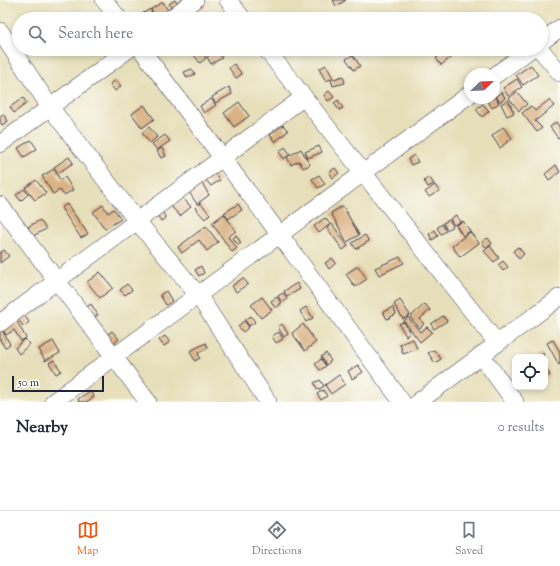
<!DOCTYPE html>
<html lang="en">
<head>
<meta charset="utf-8">
<style>
  :root { --surface:#fff; --page:#f2f2f3; --text:#1f2937; --muted:#747a83; --line:#e0e1e3; --accent:#ea580c }
  body { margin:0; font-family:"Sorts Mill Goudy",serif; background:var(--page); color:var(--text) }
  .controls { position:absolute; right:12px; bottom:12px; display:grid; overflow:hidden; border-radius:8px; box-shadow:0 2px 6px #0003 }
  .controls button { width:36px; height:36px; display:grid; place-items:center; padding:0; border:0; border-bottom:1px solid var(--line); background:var(--surface); color:var(--text); font:20px sans-serif }
  .compass { position:absolute; left:464px; top:68px; width:36px; height:36px; border-radius:50%; background:var(--surface); box-shadow:0 2px 6px #0003; rotate:67deg }
  .scale { position:absolute; left:12px; bottom:10px; width:92px; box-sizing:border-box; padding-left:4px; border:2px solid #22223b; border-top:0; font-size:11px; line-height:14px; white-space:nowrap; color:#22223b; -webkit-text-stroke:3px #fdfcf7; paint-order:stroke }
  .list { margin:0; padding:0; list-style:none }
  h2 { display:flex; justify-content:space-between; align-items:center; height:52px; margin:0; padding:0 16px; font-size:17px }
  h2 small { font-size:13px; font-weight:400; color:var(--muted) }
  .icon { flex:none; width:22px; height:22px; fill:none; stroke:currentColor; stroke-width:2; stroke-linecap:round; stroke-linejoin:round }
  .map { position:relative; flex:none; width:560px; height:402px; overflow:hidden }
  .search { position:absolute; background:var(--surface); box-shadow:0 2px 6px #0003; left:12px; right:12px; top:12px; height:44px; display:flex; align-items:center; gap:10px; box-sizing:border-box; padding:0 14px; border-radius:22px; color:var(--muted); font-size:15px }
  .sheet { height:108px; background:var(--surface) }
  nav { display:flex; justify-content:space-around; align-items:center; box-sizing:border-box; height:56px; border-top:1px solid var(--line); background:var(--surface); font-size:11px; color:var(--muted) }
  nav a { display:grid; justify-items:center; gap:2px }
  nav .on { color:var(--accent) }
  .map>svg:first-child { display:block }
</style>
</head>
<body>
<div class="map">
<svg width="560" height="402" viewBox="0 0 560 402">
  <rect width="100%" height="100%" fill="#fdfcf7"/>
  <filter id="ink" filterUnits="userSpaceOnUse"><feTurbulence type="fractalNoise" baseFrequency=".025" numOctaves="2"/><feDisplacementMap in="SourceGraphic" scale="8" xChannelSelector="R" yChannelSelector="G"/><feConvolveMatrix kernelMatrix="1 2 1 2 8 2 1 2 1" color-interpolation-filters="sRGB"/></filter>
  <filter id="wash" filterUnits="userSpaceOnUse"><feTurbulence type="fractalNoise" baseFrequency=".012" numOctaves="4" result="noise"/><feDisplacementMap in="SourceGraphic" scale="16" xChannelSelector="R" yChannelSelector="G"/><feGaussianBlur stdDeviation="0.9" result="paint"/><feColorMatrix in="noise" values="0 0 0 0 0 0 0 0 0 0 0 0 0 0 0 0 0 1.4 0 .05"/><feComposite in="paint" operator="in"/></filter>
  <g filter="url(#wash)">
    <rect width="100%" height="100%" fill="#e7dfba"/>
    <g id="blocks">
      <!-- building -->
      <g fill="#dbb285">
        <path d="M175 0 182 10 175 14 169 4Z"/>
        <path d="M333 0H346L336 6Z"/>
        <path d="M163 2 170 14 161 19H157L151 9Z"/>
        <path d="M150 9 153 15 147 19H134Z"/>
        <path d="M197 15 200 19H191Z"/>
        <path d="M194 49H199L206 58 200 63 191 51Z"/>
        <path d="M218 49H231L223 55Z"/>
        <path d="M217 50 222 58 211 64 207 57Z"/>
        <path d="M449 50 453 56 441 65 436 58Z"/>
        <path d="M353 55 360 66 354 70 346 59Z"/>
        <path d="M234 64 242 74 236 78 229 68Z"/>
        <path d="M326 65 333 78 326 81 319 69Z"/>
        <path d="M531 65 538 75 523 85 516 75Z"/>
        <path d="M192 69 195 74 187 78 184 72Z"/>
        <path d="M343 76 345 83 333 86 331 80Z"/>
        <path d="M517 79 522 87 508 96 503 88Z"/>
        <path d="M116 80 121 86 115 91 110 84Z"/>
        <path d="M229 87 232 94 215 103 212 97Z"/>
        <path d="M329 91 334 97 328 101 324 95Z"/>
        <path d="M502 92 505 98 500 102 496 96Z"/>
        <path d="M517 92 527 104 519 111 509 98Z"/>
        <path d="M494 95 499 103 492 108 487 101 494 98Z"/>
        <path d="M23 98 27 103 14 113 10 107Z"/>
        <path d="M211 99 216 105 204 113 200 106Z"/>
        <path d="M338 100 343 108 339 110 334 103Z"/>
        <path d="M508 100 514 113 507 116 501 104Z"/>
        <path d="M549 100 554 106 535 121 542 128 537 132 522 113 531 106 535 111Z"/>
        <path d="M239 102 249 116 234 127 224 113Z"/>
        <path d="M483 104 489 111 482 117 476 109Z"/>
        <path d="M144 105 154 119 142 128 132 114Z"/>
        <path d="M3 114 8 121 2 125 0 122V116Z"/>
        <path d="M556 122 560 128V137L558 138 550 127Z"/>
        <path d="M283 125 288 131 275 142 270 135Z"/>
        <path d="M149 127 157 137 150 143 142 133Z"/>
        <path d="M503 127 512 138 500 148 492 136Z"/>
        <path d="M165 135 170 141 157 150 152 144Z"/>
        <path d="M31 140 37 149 24 157 18 148Z"/>
        <path d="M319 146 322 152 308 158 305 152Z"/>
        <path d="M285 147 290 154 284 159 279 152Z"/>
        <path d="M162 148 166 156 161 158 157 151Z"/>
        <path d="M301 149 310 165 303 168 299 161 291 165 287 157Z"/>
        <path d="M414 155 418 162 411 165 408 159Z"/>
        <path d="M69 157 73 163 58 173 54 167Z"/>
        <path d="M556 165 560 172 549 180 545 174Z"/>
        <path d="M335 168 339 173 333 178 329 172Z"/>
        <path d="M54 169 60 180 65 177 73 190 64 195 60 190 53 194 42 176Z"/>
        <path d="M215 174 220 180 211 186 206 180Z"/>
        <path d="M319 175 325 184 318 188 312 179Z"/>
        <path d="M429 177 434 184 428 187 424 181Z"/>
        <path d="M36 180 46 193 35 200 25 188Z"/>
        <path d="M202 183 209 195 197 204 189 192Z"/>
        <path d="M435 185 439 191 429 197 425 192Z"/>
        <path d="M24 189 28 194 21 201 16 195Z"/>
        <path d="M182 197 191 207 180 216 171 206Z"/>
        <path d="M200 203 210 214 205 219 195 208Z"/>
        <path d="M67 204 88 234 81 238 61 208Z"/>
        <path d="M238 204 242 210 228 219 224 213Z"/>
        <path d="M103 205 108 213 114 209 121 219 105 229 93 212Z"/>
        <path d="M343 206 359 235 347 242 331 213Z"/>
        <path d="M160 209 166 218 161 221 155 212Z"/>
        <path d="M224 214 236 231 228 237 237 248 232 252 212 223Z"/>
        <path d="M456 215 460 222 454 225 450 219Z"/>
        <path d="M325 218 330 224 319 233 314 226Z"/>
        <path d="M40 220 46 229 33 236 28 227Z"/>
        <path d="M449 220 453 226 447 230 443 223Z"/>
        <path d="M463 221 470 231 463 236 456 225Z"/>
        <path d="M332 224 348 246 343 250 327 228Z"/>
        <path d="M442 224 446 231 441 234 437 228Z"/>
        <path d="M206 226 218 242 207 251 199 240 182 253 178 247Z"/>
        <path d="M435 230 438 236 432 240 429 234Z"/>
        <path d="M470 232 479 243 460 257 452 246Z"/>
        <path d="M236 235 241 243 238 245 233 238Z"/>
        <path d="M365 235 369 241 356 249 352 243Z"/>
        <path d="M488 238 492 244 486 248 482 242Z"/>
        <path d="M490 246 499 258 494 262 484 251Z"/>
        <path d="M518 247 524 254 519 259 513 251Z"/>
        <path d="M4 250 9 256 0 263V253Z"/>
        <path d="M400 257 404 263 379 275 375 268Z"/>
        <path d="M332 258 336 263 329 269 325 263Z"/>
        <path d="M503 261 508 267 503 271 498 265Z"/>
        <path d="M201 266 204 273 199 276 195 270Z"/>
        <path d="M358 266 367 279 355 287 346 274Z"/>
        <path d="M100 272 113 288 100 298 87 282Z"/>
        <path d="M243 278 248 284 236 292 232 286Z"/>
        <path d="M297 283 300 289 287 297 284 291Z"/>
        <path d="M127 284 132 290 125 295 120 290Z"/>
        <path d="M166 291 172 301 166 305 160 295Z"/>
        <path d="M283 293 287 299 282 303 278 296Z"/>
        <path d="M262 297 272 310 261 318 251 305Z"/>
        <path d="M277 297 281 304 275 308 271 301Z"/>
        <path d="M400 300 410 315 403 319 394 304Z"/>
        <path d="M91 304 98 315 93 317 87 307Z"/>
        <path d="M425 304 430 310 420 319 424 324 420 328 410 317Z"/>
        <path d="M306 307 313 318 306 322 300 311Z"/>
        <path d="M393 307 396 314 387 319 383 312Z"/>
        <path d="M24 315 29 322 24 327 18 320Z"/>
        <path d="M251 316 255 322 249 326 245 320Z"/>
        <path d="M443 316 447 321 434 329 431 324Z"/>
        <path d="M408 317 420 332 427 327 432 332 420 342 404 321Z"/>
        <path d="M16 320 26 338 21 341 14 330 6 335 2 328Z"/>
        <path d="M244 321 249 327 243 332 238 326Z"/>
        <path d="M404 322 410 333 406 336 399 324Z"/>
        <path d="M282 324 288 334 284 337 278 327Z"/>
        <path d="M303 324 316 342 305 351 292 333Z"/>
        <path d="M2 330 10 344 5 348 0 340V331Z"/>
        <path d="M112 331 119 339 111 346 104 337Z"/>
        <path d="M279 332 283 339 276 343 272 336Z"/>
        <path d="M165 336 170 342 164 346 159 340Z"/>
        <path d="M25 339 30 344 19 354 15 348Z"/>
        <path d="M413 339 417 349 403 354 400 344Z"/>
        <path d="M553 340 560 352V364L559 365 547 343Z"/>
        <path d="M53 341 60 353 45 361 39 349Z"/>
        <path d="M206 343 208 348 198 353 200 358 195 361 190 351Z"/>
        <path d="M434 350 441 359 435 363 428 353Z"/>
        <path d="M326 353 331 361 326 365 321 357Z"/>
        <path d="M543 353 544 357H533Z"/>
        <path d="M321 359 326 366 320 370 315 364Z"/>
        <path d="M54 360 61 371 56 374 49 363Z"/>
        <path d="M358 365 363 372 352 379 348 371Z"/>
        <path d="M545 367 550 375 545 378Z"/>
        <path d="M339 375 345 384 331 394 325 385Z"/>
        <path d="M320 380 324 386 318 390 314 383Z"/>
        <path d="M323 390 327 396 321 400 317 394Z"/>
        <path d="M90 391 94 397 86 402H79L78 399Z"/>
      </g>
    </g>
  </g>
  <g filter="url(#ink)">
    <use href="#blocks" fill-opacity="0" stroke="#403e4e" stroke-width="1"/>
    <g fill="none" stroke-linecap="round" stroke-linejoin="round">
      <defs>
        <g id="minor">
          <path d="M104 0 119 19"/>
          <path d="M228 0 243 19"/>
          <path d="M170 19 195 0"/>
          <path d="M0 31 50 107 137 221 198 295 268 402"/>
          <path d="M541 42 560 28"/>
          <path d="M141 49 280 235 402 402"/>
          <path d="M266 49 497 343"/>
          <path d="M540 49 560 73"/>
          <path d="M494 76 531 49"/>
          <path d="M0 144 129 49"/>
          <path d="M0 205 148 402"/>
          <path d="M0 323 304 97"/>
          <path d="M481 355 515 402"/>
          <path d="M53 402 470 94"/>
          <path d="M418 402 560 297"/>
        </g>
      </defs>
      <!-- minor casing -->
      <use href="#minor" stroke="#403e4e" stroke-width="18"/>
      <!-- minor -->
      <use href="#minor" stroke="#fff" stroke-width="17"/>
    </g>
  </g>
</svg>
<div class="controls">
<button><svg class="icon" aria-label="locate" viewBox="0 0 24 24"><circle cx="12" cy="12" r="6"/><path d="M12 2v4M12 18v4M2 12h4M18 12h4"/></svg></button>
</div>
<svg class="compass" viewBox="-18 -18 36 36"><path d="M0-13l5 13h-10z" fill="#e53935"/><path d="M0 13l5-13h-10z" fill="#747a83"/></svg>
<div class="scale">50 m</div>
<div class="search"><svg class="icon" aria-label="search" viewBox="0 0 24 24"><circle cx="10" cy="10" r="6"/><path d="M15 15l6 6"/></svg>Search here</div>
</div>
<section class="sheet">
<h2>Nearby<small>0 results</small></h2>
<ul class="list">
</ul>
</section>
<nav>
<a class="on"><svg class="icon" aria-label="map" viewBox="0 0 24 24"><path d="M3 6l6-2 6 2 6-2v14l-6 2-6-2-6 2zM9 4v14M15 6v14"/></svg>Map</a>
<a><svg class="icon" aria-label="directions" viewBox="0 0 24 24"><path d="M12 3l9 9-9 9-9-9zM9 14v-3h6M13 9l2 2-2 2"/></svg>Directions</a>
<a><svg class="icon" aria-label="saved" viewBox="0 0 24 24"><path d="M7 4h10v16l-5-4-5 4z"/></svg>Saved</a>
</nav>
</body>
</html>
